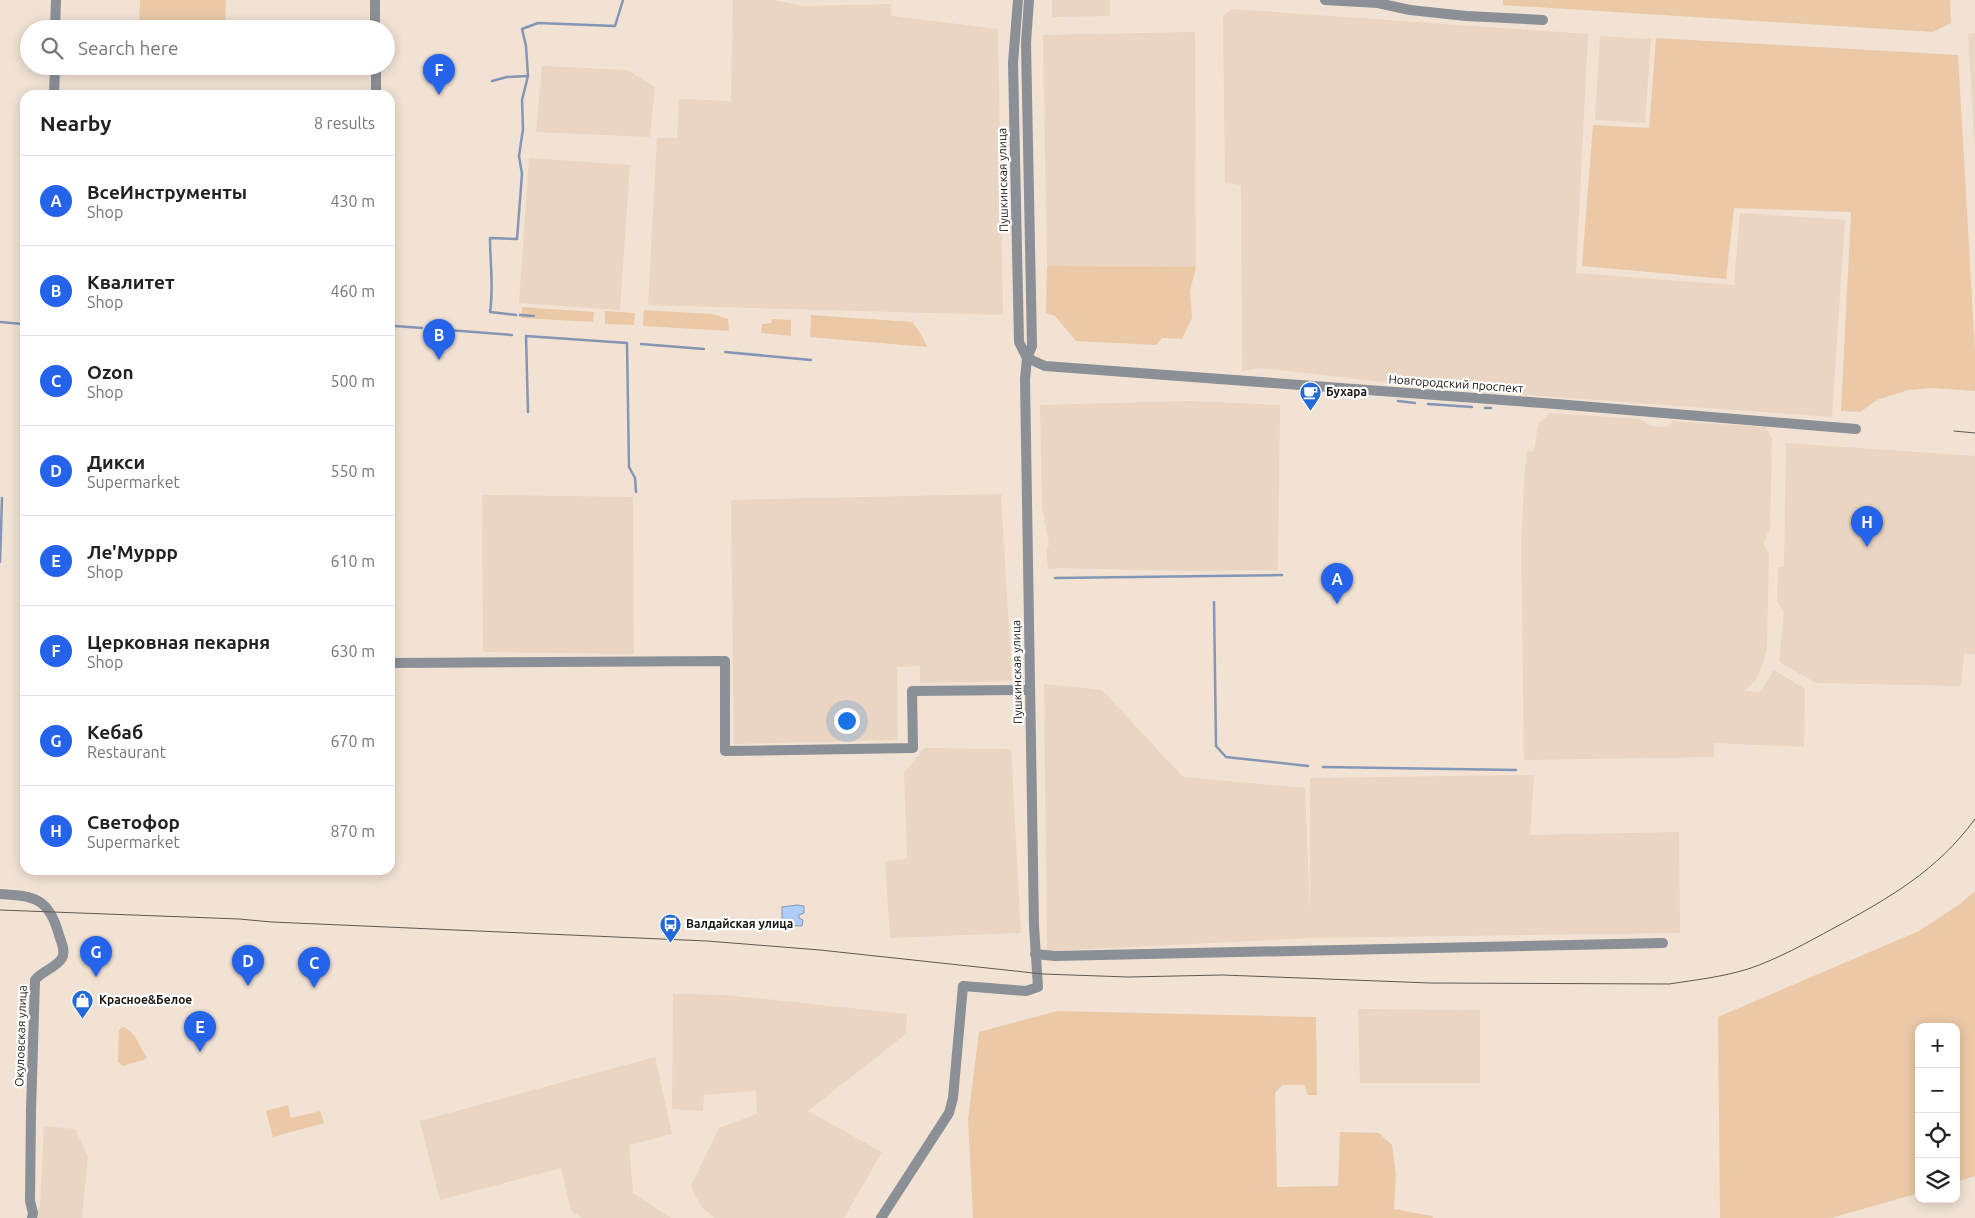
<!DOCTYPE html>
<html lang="en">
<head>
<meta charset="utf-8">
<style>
  :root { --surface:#fff; --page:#f2f2f2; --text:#222; --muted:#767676; --line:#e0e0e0; --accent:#2563eb }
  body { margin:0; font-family:Ubuntu,sans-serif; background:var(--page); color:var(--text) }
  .controls { position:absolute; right:15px; bottom:15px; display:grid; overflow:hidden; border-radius:10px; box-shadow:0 2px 12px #0003 }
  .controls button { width:45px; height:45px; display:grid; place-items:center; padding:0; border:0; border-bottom:1px solid var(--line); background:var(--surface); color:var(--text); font:25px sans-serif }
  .you { position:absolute; left:846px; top:720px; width:18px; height:18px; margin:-12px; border:4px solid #fff; border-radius:50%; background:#1a73e8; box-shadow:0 0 0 8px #1a73e833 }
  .badge { display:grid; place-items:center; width:32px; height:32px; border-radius:50%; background:var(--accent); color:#fff; font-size:16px; font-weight:700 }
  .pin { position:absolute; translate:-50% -41px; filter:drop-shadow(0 1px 2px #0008) }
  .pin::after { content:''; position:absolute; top:26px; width:18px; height:15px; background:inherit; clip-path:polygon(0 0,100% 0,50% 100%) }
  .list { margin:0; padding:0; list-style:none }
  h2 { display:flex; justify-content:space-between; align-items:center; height:65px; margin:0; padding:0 20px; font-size:21px }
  h2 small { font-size:16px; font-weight:400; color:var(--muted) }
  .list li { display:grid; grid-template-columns:32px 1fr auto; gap:15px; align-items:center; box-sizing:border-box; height:90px; padding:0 20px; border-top:1px solid var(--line) }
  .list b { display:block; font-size:19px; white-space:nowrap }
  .list p { margin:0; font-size:16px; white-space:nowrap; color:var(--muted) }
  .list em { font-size:16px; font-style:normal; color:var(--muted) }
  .icon { flex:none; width:28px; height:28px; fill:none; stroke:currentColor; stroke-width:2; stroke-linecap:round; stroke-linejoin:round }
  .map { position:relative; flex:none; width:1975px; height:1218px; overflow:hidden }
  .search { position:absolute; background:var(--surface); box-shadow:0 2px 12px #0003; left:20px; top:20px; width:375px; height:55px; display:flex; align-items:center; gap:12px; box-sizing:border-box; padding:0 18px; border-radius:28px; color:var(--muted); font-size:19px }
  .panel { position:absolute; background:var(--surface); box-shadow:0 2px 12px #0003; left:20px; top:90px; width:375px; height:785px; border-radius:15px }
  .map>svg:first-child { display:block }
</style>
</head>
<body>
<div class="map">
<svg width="1975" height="1218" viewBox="0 0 1975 1218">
  <rect width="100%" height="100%" fill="#f1e2d4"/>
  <!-- built -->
  <g fill="#e9d5c1">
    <path d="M733 0H773L804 6 891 4 892 16 998 29 1003 315 648 305 657 138H677L679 99 731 101Z"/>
    <path d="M1052 0H1110V16L1052 17Z"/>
    <path d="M1231 9 1588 34 1576 273 1734 285 1740 213 1845 220 1832 417 1446 389 1261 368 1242 371 1241 185 1225 183 1223 16Z"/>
    <path d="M1195 32 1196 267 1047 266 1043 35Z"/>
    <path d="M1975 33V151L1968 34Z"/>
    <path d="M1600 36 1651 39 1645 123 1595 120Z"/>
    <path d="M542 66 627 70 655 87 650 137 536 132Z"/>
    <path d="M529 158 630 165 620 310 519 303Z"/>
    <path d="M1190 401 1280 405 1278 570 1190 571 1059 568 1048 569 1046 550 1049 545 1042 507 1040 405Z"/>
    <path d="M1550 413 1640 419 1650 426 1667 427 1673 421 1766 427 1772 439 1770 528 1763 544 1769 552 1767 645 1764 661 1755 682 1743 691 1760 692 1774 670 1805 689 1804 747 1714 743V757L1524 760 1521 541 1525 469 1527 452 1534 451 1538 424Z"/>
    <path d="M1786 443 1975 456V654L1964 653 1961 686 1816 683 1779 662 1784 611 1777 601 1778 567H1784Z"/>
    <path d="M1001 494 1012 681 920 683V666L897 667 898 740 734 744 731 500Z"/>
    <path d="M482 495 633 497 634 654 483 652Z"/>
    <path d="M1044 684 1102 690 1183 777 1305 788 1310 914V778L1534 775 1530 835 1679 832 1680 933 1311 938 1047 951Z"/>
    <path d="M924 748 1011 749 1021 933 890 938 885 861 907 859 904 773Z"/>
    <path d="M673 994 725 995 907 1014 906 1034 808 1111 882 1152 844 1218H715L701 1207 691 1186 719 1128 757 1114 756 1091 704 1095 703 1111 672 1109Z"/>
    <path d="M1358 1009 1480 1010V1083H1360Z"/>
    <path d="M655 1057 672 1134 629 1145 633 1193 671 1218H582L571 1211 561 1168 440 1200 420 1121Z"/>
    <path d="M44 1126 75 1129 88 1156 82 1218H36L40 1205Z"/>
  </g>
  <!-- green -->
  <g fill="#ebc9a7">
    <path d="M140 0H226L225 26 139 23Z"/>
    <path d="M1503 0H1950L1951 23 1933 32 1503 5Z"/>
    <path d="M1656 38 1958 55 1975 349V391L1933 388 1908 390 1877 400 1860 412 1841 411 1851 212 1734 208 1726 279 1582 266 1593 125 1649 128Z"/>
    <path d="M1047 266 1196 267 1190 291 1192 318 1182 339 1162 338 1156 345 1076 341 1055 316 1046 313Z"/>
    <path d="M522 307 594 312 593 322 521 318Z"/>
    <path d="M644 310 712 314 728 319 729 331 643 326Z"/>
    <path d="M605 311 635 313 634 325 605 324Z"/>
    <path d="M811 315 912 322 921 334 927 347 810 337Z"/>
    <path d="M772 319 791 320V336L761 333 762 324 771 323Z"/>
    <path d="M1975 891V1176L1956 1182V1027H1919V1193L1831 1218H1720L1718 1017 1919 931 1960 904Z"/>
    <path d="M1057 1011 1316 1017 1317 1095H1308L1304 1085H1282L1275 1093 1277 1187 1338 1186 1340 1132 1379 1133 1392 1145 1396 1175 1394 1209 1432 1216 1433 1218H973L968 1119 979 1032Z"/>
    <path d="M123 1027C137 1032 138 1046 147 1057L146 1059 123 1066 118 1062 119 1030Z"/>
    <path d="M288 1105 291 1118 320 1111 324 1123 273 1137 266 1111Z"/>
  </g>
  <!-- water -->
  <path fill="#afcdfb" stroke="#8396b5" d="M797 905 804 906V913L799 915V918L803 920 802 926 782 925V907Z"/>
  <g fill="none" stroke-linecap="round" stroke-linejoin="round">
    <!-- stream -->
    <g stroke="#8396b5" stroke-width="2.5">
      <path d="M492 81 507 77 528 76"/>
      <path d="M516 315 490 312C494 287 490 263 490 238L517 239 522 174 519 156 523 129 522 100 528 76 526 46 522 29 538 23 615 26 623 0"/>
      <path d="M520 315 534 316"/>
      <path d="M0 322 23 324"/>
      <path d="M395 326 422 328"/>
      <path d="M435 329 512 335"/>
      <path d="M641 344 704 349"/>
      <path d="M725 352 811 360"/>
      <path d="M1398 401 1415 403"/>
      <path d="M1428 404 1472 407"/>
      <path d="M1485 408H1491"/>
      <path d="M528 412 526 336 627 343 629 467 635 478 636 492"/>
      <path d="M0 562 2 498"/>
      <path d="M1055 578 1282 575"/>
      <path d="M1214 602 1216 746 1226 757 1308 766"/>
      <path d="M1323 767 1516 770"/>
    </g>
    <!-- minor -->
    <g stroke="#8b8f96" stroke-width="10">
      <path d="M375 0V29"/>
      <path d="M1018 0 1013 63 1019 342 1027 358"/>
      <path d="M1325 0 1378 3 1410 10 1466 16 1543 20"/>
      <path d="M55 29 56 0"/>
      <path d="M376 66V95"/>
      <path d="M54 95 55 66"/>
      <path d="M1027 358 1045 366 1556 404 1856 429"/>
      <path d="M390 663 725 661V751L913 748 912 691 1030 690"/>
      <path d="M0 894C35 896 49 898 59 935 61 942 66 951 62 958 56 968 42 971 35 980L31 1111 30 1201 33 1213 32 1218"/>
      <path d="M1035 954 1055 956 1663 943"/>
      <path d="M881 1218 949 1113 953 1098 963 986 1026 991 1038 987 1034 926 1025 379 1027 358 1032 346 1026 43 1029 0"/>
    </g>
    <!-- tram -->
    <g stroke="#5f574f" stroke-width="1">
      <path d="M1954 431 1975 433"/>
      <path d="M0 910 239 919 272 922 707 941 820 950 1043 974 1128 977 1223 975 1430 983 1669 984C1695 980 1722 977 1748 969 1778 959 1806 943 1834 928 1889 898 1937 871 1975 819"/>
    </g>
  </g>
  <!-- icons -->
  <defs>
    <symbol id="cafe-pin" viewBox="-11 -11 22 30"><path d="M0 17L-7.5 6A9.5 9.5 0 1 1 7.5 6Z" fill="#236ad6" stroke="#fff"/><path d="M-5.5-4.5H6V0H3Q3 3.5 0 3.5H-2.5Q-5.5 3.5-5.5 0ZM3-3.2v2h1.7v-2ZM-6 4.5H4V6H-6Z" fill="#fff"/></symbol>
    <symbol id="bus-pin" viewBox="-11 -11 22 30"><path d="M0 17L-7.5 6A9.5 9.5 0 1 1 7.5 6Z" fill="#236ad6" stroke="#fff"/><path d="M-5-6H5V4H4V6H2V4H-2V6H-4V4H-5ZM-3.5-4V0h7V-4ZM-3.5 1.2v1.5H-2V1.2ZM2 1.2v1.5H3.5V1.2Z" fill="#fff"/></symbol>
    <symbol id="shop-pin" viewBox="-11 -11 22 30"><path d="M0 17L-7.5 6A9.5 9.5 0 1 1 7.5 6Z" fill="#236ad6" stroke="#fff"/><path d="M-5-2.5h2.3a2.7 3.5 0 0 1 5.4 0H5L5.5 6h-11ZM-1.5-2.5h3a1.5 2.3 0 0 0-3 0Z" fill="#fff"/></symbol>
  </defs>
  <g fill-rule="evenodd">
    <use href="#cafe-pin" x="1298" y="380" width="25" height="34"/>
    <use href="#bus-pin" x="658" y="912" width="25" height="34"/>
    <use href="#shop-pin" x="70" y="988" width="25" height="34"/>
  </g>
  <g text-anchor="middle" stroke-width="4.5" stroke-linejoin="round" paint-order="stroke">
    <!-- street labels -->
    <g font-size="12" fill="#1b1611" stroke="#fff">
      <text transform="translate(1003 180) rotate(-91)" y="4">Пушкинская улица</text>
      <text transform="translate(1456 384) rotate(4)" y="4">Новгородский проспект</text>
      <text transform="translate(1017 672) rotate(-91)" y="4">Пушкинская улица</text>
      <text transform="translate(21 1036) rotate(-88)" y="4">Окуловская улица</text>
    </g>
    <!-- poi labels -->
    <g font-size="12" font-weight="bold" fill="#1b1611" stroke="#fff" text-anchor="start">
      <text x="1326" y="396">Бухара</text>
      <text x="686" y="928">Валдайская улица</text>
      <text x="99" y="1004">Красное&amp;Белое</text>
    </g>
  </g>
</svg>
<div class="controls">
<button>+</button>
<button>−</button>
<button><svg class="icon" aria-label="locate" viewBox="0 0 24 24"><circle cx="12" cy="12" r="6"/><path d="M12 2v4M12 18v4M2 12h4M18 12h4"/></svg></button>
<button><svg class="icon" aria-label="layers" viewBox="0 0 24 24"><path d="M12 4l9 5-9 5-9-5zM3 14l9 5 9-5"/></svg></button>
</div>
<div class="you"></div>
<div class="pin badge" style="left:1337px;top:604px">A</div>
<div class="pin badge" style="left:439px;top:360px">B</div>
<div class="pin badge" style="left:314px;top:988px">C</div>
<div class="pin badge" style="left:248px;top:986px">D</div>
<div class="pin badge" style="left:200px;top:1052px">E</div>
<div class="pin badge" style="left:439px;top:95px">F</div>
<div class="pin badge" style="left:96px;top:977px">G</div>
<div class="pin badge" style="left:1867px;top:547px">H</div>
<div class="search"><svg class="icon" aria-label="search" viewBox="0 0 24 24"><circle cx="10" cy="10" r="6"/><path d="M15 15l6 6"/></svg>Search here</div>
<section class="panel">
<h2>Nearby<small>8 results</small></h2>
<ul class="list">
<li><span class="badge">A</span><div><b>ВсеИнструменты</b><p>Shop</p></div><em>430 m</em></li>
<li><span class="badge">B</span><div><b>Квалитет</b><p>Shop</p></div><em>460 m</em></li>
<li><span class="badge">C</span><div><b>Ozon</b><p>Shop</p></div><em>500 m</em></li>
<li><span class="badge">D</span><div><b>Дикси</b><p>Supermarket</p></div><em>550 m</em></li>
<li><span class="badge">E</span><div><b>Ле'Муррр</b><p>Shop</p></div><em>610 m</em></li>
<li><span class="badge">F</span><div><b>Церковная пекарня</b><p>Shop</p></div><em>630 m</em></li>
<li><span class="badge">G</span><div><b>Кебаб</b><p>Restaurant</p></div><em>670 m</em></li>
<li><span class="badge">H</span><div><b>Светофор</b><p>Supermarket</p></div><em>870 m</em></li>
</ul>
</section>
</div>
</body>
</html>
